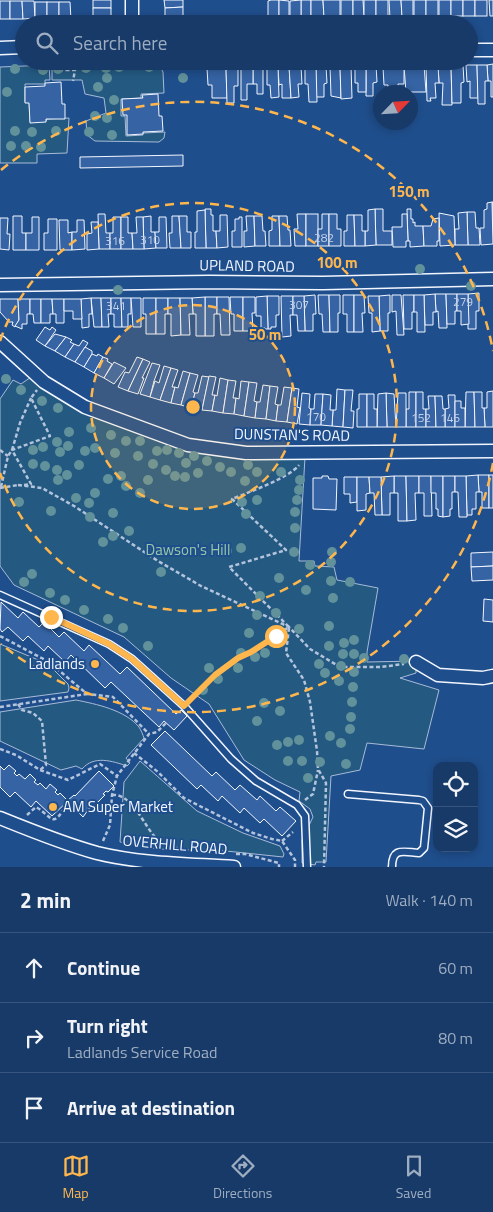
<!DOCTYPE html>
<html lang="en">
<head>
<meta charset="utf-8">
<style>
  :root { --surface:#173a69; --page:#244571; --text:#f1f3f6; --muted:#9eadc0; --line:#36547d; --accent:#ffb74d }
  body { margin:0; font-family:"Titillium Web",sans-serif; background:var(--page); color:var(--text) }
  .controls { position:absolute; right:15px; bottom:15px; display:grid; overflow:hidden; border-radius:10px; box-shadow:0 2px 8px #0003 }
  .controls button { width:45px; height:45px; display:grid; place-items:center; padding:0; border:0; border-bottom:1px solid var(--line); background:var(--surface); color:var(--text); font:25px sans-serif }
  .compass { position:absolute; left:373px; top:85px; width:45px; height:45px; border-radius:50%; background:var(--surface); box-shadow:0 2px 8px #0003; rotate:65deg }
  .stop { position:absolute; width:15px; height:15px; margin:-11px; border:4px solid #ffb74d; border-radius:50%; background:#fff }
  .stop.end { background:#ffb74d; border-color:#fff; box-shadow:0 1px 5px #0008 }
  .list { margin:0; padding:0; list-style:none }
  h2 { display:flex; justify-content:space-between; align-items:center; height:65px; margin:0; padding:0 20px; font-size:21px }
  h2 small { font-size:16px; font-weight:400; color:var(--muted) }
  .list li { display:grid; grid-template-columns:32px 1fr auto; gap:15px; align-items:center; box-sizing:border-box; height:70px; padding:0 20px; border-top:1px solid var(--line) }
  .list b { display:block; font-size:19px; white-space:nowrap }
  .list p { margin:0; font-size:16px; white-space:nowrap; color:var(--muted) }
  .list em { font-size:16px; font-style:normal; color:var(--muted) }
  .icon { flex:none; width:28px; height:28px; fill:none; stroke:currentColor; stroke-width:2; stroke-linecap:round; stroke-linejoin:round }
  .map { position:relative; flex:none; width:493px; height:867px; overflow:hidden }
  .search { position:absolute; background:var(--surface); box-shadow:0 2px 8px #0003; left:15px; right:15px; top:15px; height:55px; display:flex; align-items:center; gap:12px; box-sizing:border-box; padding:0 18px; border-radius:28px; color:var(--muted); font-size:19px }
  .sheet { height:275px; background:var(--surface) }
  nav { display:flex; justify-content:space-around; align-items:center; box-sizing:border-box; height:70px; border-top:1px solid var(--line); background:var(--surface); font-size:14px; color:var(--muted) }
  nav a { display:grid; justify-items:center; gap:2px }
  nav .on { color:var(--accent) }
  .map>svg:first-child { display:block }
</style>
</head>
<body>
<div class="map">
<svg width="493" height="867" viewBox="0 0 493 867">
  <rect width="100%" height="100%" fill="#1f4e8c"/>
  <!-- green -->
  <g fill="#245a82" stroke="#a8bbd7">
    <path d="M159 64 163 72 164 93 141 94V98L121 99V116H125L126 136 143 135V133L165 132 164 138 159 142 95 141 87 135 86 121 106 113 104 98 85 94 82 80H52V67Z"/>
    <path d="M49 65 50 80H45V84H25V102H29L30 122 46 121 47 119 69 118 67 153 37 154V163H0V67Z"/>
    <path d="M34 375 87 403 186 440 305 457 299 561H314L315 566 334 567 337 580 378 588 367 652V662L416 661V673L400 678 439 690 424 749 367 743 360 770 331 776 326 862H316L315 865 302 863V840L313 817 310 809 299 801 300 792 275 780 244 760 209 704 171 678 124 637 14 585 0 566V399L13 380 21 384Z"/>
    <path d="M0 644 48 664 68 684 69 688 68 692 0 701Z"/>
    <path d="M76 700C96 704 125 710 139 727 141 730 143 735 144 738L126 758 130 763 127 766C112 761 94 755 82 769L76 766 61 770 0 741V712Z"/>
    <path d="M140 761 197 811 243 833 280 846 284 854 283 857 226 851 158 849 120 842 124 782Z"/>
  </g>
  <!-- building -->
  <g fill="#3563a3" stroke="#f2f6ff">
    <rect x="93" y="0" width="18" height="8"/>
    <path d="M164 0H183V7L165 8Z"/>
    <path d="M271 0H279V19H268V1Z"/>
    <path d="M279 0 289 1V18L279 19Z"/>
    <rect x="301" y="0" width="10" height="18"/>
    <path d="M301 0V18H290V1Z"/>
    <path d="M311 0H323L324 18H311Z"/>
    <path d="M323 0H340V18H324Z"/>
    <rect x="341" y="0" width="12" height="17"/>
    <path d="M353 0H363L364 17H353Z"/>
    <rect x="364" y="0" width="12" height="18"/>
    <path d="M376 0H388V17L376 18Z"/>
    <path d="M389 0H401L402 17 390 18Z"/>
    <path d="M401 0H413V17H402Z"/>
    <rect x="414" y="0" width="12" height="17"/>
    <path d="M426 0H438V16L426 17Z"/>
    <rect x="439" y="0" width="12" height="16"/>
    <rect x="451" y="0" width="12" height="16"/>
    <rect x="463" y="0" width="12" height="16"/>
    <rect x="475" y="0" width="12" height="16"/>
    <path d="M489 0H493V16H490Z"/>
    <rect x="0" y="1" width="10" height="18"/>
    <path d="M10 1H22L23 19H10Z"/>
    <path d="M22 1H34L35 18 23 19Z"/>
    <rect x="35" y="2" width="12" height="18"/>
    <rect x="47" y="2" width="12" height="18"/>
    <path d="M59 2H70L71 20H59Z"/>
    <path d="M183 7V19L165 20V8Z"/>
    <path d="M93 8H111V19L93 20Z"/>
    <path d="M493 64V97H491V81H488L487 65Z"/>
    <path d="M376 65 377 82 373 83V96H366V66Z"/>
    <path d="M424 65 426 92H406L404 66Z"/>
    <path d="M438 65H451L452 105H442L443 83H439Z"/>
    <path d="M438 65 439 83H435L436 98H430L431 101H427L426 66Z"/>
    <path d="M451 65H463L464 82 461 83V103H452Z"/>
    <path d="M466 65H477L478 98H470V81L467 82Z"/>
    <path d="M477 65H487L488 81H485V104H478Z"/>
    <path d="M289 66 291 98H282V84L279 85 278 67Z"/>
    <path d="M289 66H301L302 84H298L299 97 291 98Z"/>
    <path d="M316 66H326L327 83 324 84V97H316Z"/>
    <path d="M316 66 317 102H309L308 84H305V67Z"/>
    <path d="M330 66H340L341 98 331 96Z"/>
    <path d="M340 66H351L352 98 341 99Z"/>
    <path d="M355 66H366V92H358V83H355Z"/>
    <path d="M404 66V84H398V92H388V85H384L383 67Z"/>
    <path d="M253 67H263V94H257V84H253Z"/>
    <path d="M253 67V84H247V100H241V68Z"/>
    <path d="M267 67H278L279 97 271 98 270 85H267Z"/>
    <path d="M207 68H226L227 98H212V85H208Z"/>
    <path d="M226 68H238V86H234V103H227Z"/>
    <path d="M61 82 62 104H65V119H46V122L30 123 29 103H25V87L45 86V83Z"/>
    <path d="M158 94 159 116H162L163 131 143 132V134L127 135V115H123L122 99 143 98 142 95Z"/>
    <path d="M183 155V166L80 168V157Z"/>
    <path d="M492 202H493V244Z"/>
    <path d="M492 202 493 244 481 245 480 228H484V210L487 209V203Z"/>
    <path d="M205 209H211V215H213V231H216L217 248H206Z"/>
    <path d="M375 209H383V231H392V245H376Z"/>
    <path d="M375 209 376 245 365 246V231H368V210Z"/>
    <path d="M407 209H411V219H413V223L415 222V226H423L424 246 410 247V241H408Z"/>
    <path d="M205 210 206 248H195V232H197V211Z"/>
    <path d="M467 212H475L476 228H479L480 245H468Z"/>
    <path d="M467 212 468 245H455V229H459L458 213Z"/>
    <path d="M439 213 454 216 455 245 440 246Z"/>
    <path d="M98 214H105L106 233H110V249H99Z"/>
    <path d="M297 214H306V246H295L294 229H298Z"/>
    <rect x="306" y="214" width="12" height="32"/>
    <path d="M322 214H329V246H318V229H322Z"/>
    <path d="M329 214H337V229H341V246H329Z"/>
    <path d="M402 214H407L408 241H406V247H393L392 227H402Z"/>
    <path d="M220 215H227L228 247 217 248 216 231H220Z"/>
    <path d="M347 215H354L355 246H344V231H347Z"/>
    <path d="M354 215H362V231H365V246H355Z"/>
    <path d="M13 216H22V233H26V250H13Z"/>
    <path d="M151 216V232H155L156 248 144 249 143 217Z"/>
    <path d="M172 216H179L181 248H170L169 233H172Z"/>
    <path d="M179 216H187V232H191V248H181Z"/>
    <path d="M246 216H254L255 246 244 247V231H247Z"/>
    <path d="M254 216H262L263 231H265L266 246H255Z"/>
    <path d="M272 216H279L280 246H269V231L272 230Z"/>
    <path d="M279 216H287L288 230H290L291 246H280Z"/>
    <path d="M32 217H39V250H26V233H32Z"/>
    <path d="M113 217H121V249H110V233H113Z"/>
    <path d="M121 217H128V233H132L133 249H121Z"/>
    <path d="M136 217H143L144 249H133L132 233H137Z"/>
    <path d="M159 217H166L167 248H156L155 232H159Z"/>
    <path d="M239 217H242V247H232V231H235V219H239Z"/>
    <path d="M0 218H8L7 234H10L9 250 0 249Z"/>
    <path d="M439 218V241H437V246H424L423 226H431L433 219Z"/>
    <path d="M48 219H57V250H44V233H48Z"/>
    <path d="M59 220H68V233L72 232V250H60Z"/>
    <path d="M77 220H84L85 249 72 250V232H77Z"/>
    <path d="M91 222H98L99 249 87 250V234L92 233Z"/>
    <path d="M479 293V311H476V329H468V294Z"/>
    <path d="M435 294H446L447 328H439L438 311 436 312Z"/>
    <path d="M435 294 436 312H433V325H425L424 295Z"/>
    <path d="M446 294H457V311H455V324H447Z"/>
    <path d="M457 294H468L469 324 461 325V311H457Z"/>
    <path d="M315 295 316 314H313V331H305L304 296Z"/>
    <path d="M318 295H329L330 332H323L322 314H319Z"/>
    <path d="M329 295H340V313H338V332H330Z"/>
    <path d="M343 295H354V332H347V314H343Z"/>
    <path d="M354 295H364L365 313H362L363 332H354Z"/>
    <path d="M390 295V313H388V331H380L379 296Z"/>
    <path d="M392 295H401L404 335H397L396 311 392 312Z"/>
    <path d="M403 295H414V312H412V329H404Z"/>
    <path d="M414 295H424L425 332H417V312H414Z"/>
    <path d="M267 296H279V315H276V327H271V329H268Z"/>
    <path d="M267 296 268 329H265V328H261V316H256V297Z"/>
    <path d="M281 296H293V315H290L291 336 282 337Z"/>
    <path d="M293 296H304L305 331H298L297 315H293Z"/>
    <path d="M368 296H379L380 331 372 332V313H369Z"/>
    <path d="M205 297H217V314H214V336H205Z"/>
    <path d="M205 297V336H196V314H193L192 298Z"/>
    <path d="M217 297H229L230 335H221L220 314H217Z"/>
    <path d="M230 297H243V331H234V314H231Z"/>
    <path d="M243 297H255V313H252L253 331H243Z"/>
    <path d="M91 298H101L102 327H94Z"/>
    <path d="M91 298 92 314H89V327L82 328 81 299Z"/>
    <path d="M101 298H111V314H108L109 327H102Z"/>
    <path d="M111 298H121L122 327H114V314H111Z"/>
    <path d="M121 298H131V314H128V327H122Z"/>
    <path d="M131 298H141V327H133Z"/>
    <path d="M143 298H156V334H146V314H143Z"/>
    <path d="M156 298H168V314H165V334H156Z"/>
    <path d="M168 298H180L181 335 171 336V314H168Z"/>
    <path d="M180 298H192L193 314H189L190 335H181Z"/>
    <path d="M0 299H18L19 320 15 327 12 325 13 322H9L0 312Z"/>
    <path d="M18 299H30V314H27V324H22V329L15 326 19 320Z"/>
    <path d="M30 299H41V323H34L33 314H30Z"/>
    <path d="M41 299H52L53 314H50V323H41Z"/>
    <path d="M52 299H64V323H56V314H53Z"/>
    <path d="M64 299H81L82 319H73V311H64Z"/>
    <path d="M45 327 50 330 52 327 56 330 45 346 36 340Z"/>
    <path d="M55 334 66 337 55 351 45 346Z"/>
    <path d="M66 337 72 340 70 342 74 344 65 357 55 351Z"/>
    <path d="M83 340 88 343 75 362 65 357 74 344 79 346Z"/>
    <path d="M85 347 92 351V354L84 367 75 362Z"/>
    <path d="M92 354 97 356 98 354 103 357 94 373 84 367Z"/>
    <path d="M103 357 108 359 107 361 112 364 104 378 94 373Z"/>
    <path d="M137 357 143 359 128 391 118 387 125 372 129 373Z"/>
    <path d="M143 359 150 362 142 378H144L138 394 128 391Z"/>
    <path d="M114 362 126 368 114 384 104 378Z"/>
    <path d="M152 363 160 365 154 381 150 397 140 394Z"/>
    <path d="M164 366 171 368 160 400 150 397 155 381 159 383Z"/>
    <path d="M171 368 178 370 172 387H175L171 403 160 400Z"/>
    <path d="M183 371 190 373 181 405 171 403 175 387 178 388Z"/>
    <path d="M190 373 198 375 193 392 195 393 191 408 181 405Z"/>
    <path d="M202 376 209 377 202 410 191 408 195 393H198Z"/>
    <path d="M209 376 216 377 212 395H215L212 411 202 410Z"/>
    <path d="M220 378 228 380 223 413 212 411 215 395 217 396Z"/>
    <path d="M228 380 236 381 233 398H236L234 414 223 413Z"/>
    <path d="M241 381 249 382 244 416 234 414 236 398 239 399Z"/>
    <path d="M249 382 257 383 254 401 257 402 255 418 244 416Z"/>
    <path d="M263 385 270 386 266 419 255 418 257 402H260Z"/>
    <path d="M270 386 278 387 275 404 278 405 276 421 266 419Z"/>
    <path d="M284 387 292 388 287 422 276 421 278 405H281Z"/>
    <path d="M292 388 299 389 297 407 300 408 297 424 287 422Z"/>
    <path d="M337 389 345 390 343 427 332 426 333 410H336Z"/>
    <path d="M345 390H353L351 411H354L353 428 343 427Z"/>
    <path d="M493 391V427H485L484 408H487V392Z"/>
    <path d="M409 392H416V427H406V409H409Z"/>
    <path d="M416 392H423V409H426V427H416Z"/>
    <path d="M466 392H474L475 427H465Z"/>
    <path d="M474 392H482V408H484L485 427H475Z"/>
    <path d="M302 393 310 394 309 408 311 409 310 425 299 424Z"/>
    <path d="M386 393 394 394 396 427H387Z"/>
    <path d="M386 393 387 427H377L378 394Z"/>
    <path d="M398 393H406V427H396Z"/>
    <path d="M315 394H323L321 425H310L311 409H314Z"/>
    <path d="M323 394 331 395 330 410H333L332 426 321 425Z"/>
    <path d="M359 394H367V427H357V409H359Z"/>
    <path d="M367 394H374V409H377V427H367Z"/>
    <path d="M448 395H455V427H445V409L449 408Z"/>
    <path d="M428 396H435L436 427H426V409H429Z"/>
    <path d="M435 396H442L443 409H445V427H436Z"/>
    <path d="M455 401H461V408H465V427H455Z"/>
    <path d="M478 475H489V508H482V492H479Z"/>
    <path d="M478 475 479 492H476V509H472V515H467L466 476Z"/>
    <rect x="489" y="475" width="4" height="33"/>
    <path d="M322 476H328L329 479H337L336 510 313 509V478H322Z"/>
    <path d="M394 476H406L407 521H398V493H394Z"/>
    <path d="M394 476V493H390V515H382L381 477Z"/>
    <path d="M406 476H419V493H415L416 520 407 521Z"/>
    <path d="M419 476H431L432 516H424V493H419Z"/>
    <path d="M431 476H443V517L438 516V509H436V493H431Z"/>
    <path d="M443 476H455V492H452V509H450V516L443 517Z"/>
    <path d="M455 476H466L467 517H459L458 492H455Z"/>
    <path d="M344 477H357V502L350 503V494H344Z"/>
    <path d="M357 477H369L370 493 366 494V510L357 511Z"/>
    <path d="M369 477H381L382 515H375L374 493H370Z"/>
    <path d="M493 552V566L471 567V553Z"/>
    <path d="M493 566V580L472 581 471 567Z"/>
    <path d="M484 599 493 600V622L483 621Z"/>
    <path d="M1 602 18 618 23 612 39 627 44 622 59 637 64 632 84 651 89 645 120 674 127 667 176 714 181 710 187 716 174 730 164 721 159 727 111 682 105 688 71 655 65 662 48 646 44 651 28 636 23 641 8 627 2 632 0 629Z"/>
    <path d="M165 731 212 776 216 772 235 790 240 785 257 800 260 796 276 811 280 807 296 821 282 836 264 819 260 823 244 808 240 813 222 796 218 801 201 785 197 789 151 745Z"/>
    <path d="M9 765 16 771 14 773 17 776 19 774 25 779 30 774 36 780 34 782 38 785 40 783 46 789 50 784 57 790 55 792 58 795 60 793 68 801 52 816 36 801 31 807 15 792 10 797 0 787V766L4 770Z"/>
    <path d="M99 771 114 786 108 792 106 791 103 794 105 795 93 807 91 806 83 817 67 801 74 795 75 796Z"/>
  </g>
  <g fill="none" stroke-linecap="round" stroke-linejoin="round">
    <defs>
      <g id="service">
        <path d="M0 595 109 644 132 659 184 706 231 759 256 781 297 805 305 816 307 867"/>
        <path d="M348 794 419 800 423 801 428 808 424 848 419 853C403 852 392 847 392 867"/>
      </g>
      <g id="minor">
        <path d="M132 0V24"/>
        <path d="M0 48 24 47"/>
        <path d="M469 50H493"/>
        <path d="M0 285 209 282 323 283 493 279"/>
        <path d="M0 342 44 382 85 407 188 445 246 453 493 451"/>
        <path d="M416 662 438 675 483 678 493 676"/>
        <path d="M0 818C32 831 64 844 97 853 142 864 189 864 234 867"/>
      </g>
    </defs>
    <!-- service casing -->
    <use href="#service" stroke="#f2f6ff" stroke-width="9"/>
    <!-- minor casing -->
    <use href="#minor" stroke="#f2f6ff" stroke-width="15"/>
    <!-- path -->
    <g stroke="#b3c4dc" stroke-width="2.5" stroke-dasharray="4 2.5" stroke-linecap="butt">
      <path d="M55 61V70H75L73 81"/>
      <path d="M0 450 8 456"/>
      <path d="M18 485 42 488 74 506 158 561 201 586 289 627 310 649 340 667H380L404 664"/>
      <path d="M24 485 31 484 12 450 50 436 31 398 37 390"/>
      <path d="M1 487 8 456 12 450 20 423 31 398"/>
      <path d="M0 488 18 485"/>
      <path d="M289 628 286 653 304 680 310 702 317 751 318 769 326 783 324 867"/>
      <path d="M0 636 49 662 87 694 113 697 149 734"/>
      <path d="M190 699C205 685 220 668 238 658 256 648 273 638 289 627L229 567 286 550 232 499C249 492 289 478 299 465"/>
      <path d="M18 704 22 710 33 713 42 721 46 765 40 770"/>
      <path d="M0 707 87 694"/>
      <path d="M0 749 16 755 40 770 68 780 100 764 117 776"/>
      <path d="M134 753 158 772 184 798 253 833 272 839 282 841 295 860V867"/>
      <path d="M112 795C132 793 144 826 156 838 163 845 176 848 185 850"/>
      <path d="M305 800 313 794 318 770"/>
      <path d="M27 815 36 807C54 818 52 829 67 804"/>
      <path d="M103 841 110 825 112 795 117 776 149 734 157 732 166 723"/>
      <path d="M282 841 293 832"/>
      <path d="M236 854H245L279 863V867"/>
    </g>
    <!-- service -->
    <use href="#service" stroke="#1f4e8c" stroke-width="6"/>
    <!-- minor -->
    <use href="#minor" stroke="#1f4e8c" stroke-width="12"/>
  </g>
  <!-- trees -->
  <g fill="#61919a">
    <circle cx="119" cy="67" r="5"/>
    <circle cx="149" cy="67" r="5"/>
    <circle cx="86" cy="68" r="5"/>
    <circle cx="106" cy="68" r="5"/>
    <circle cx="15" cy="69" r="5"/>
    <circle cx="58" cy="69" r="5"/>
    <circle cx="43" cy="70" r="5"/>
    <circle cx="107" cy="78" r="5"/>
    <circle cx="183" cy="78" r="5"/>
    <circle cx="98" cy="87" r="5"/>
    <circle cx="7" cy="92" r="5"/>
    <circle cx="114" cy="100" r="5"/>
    <circle cx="95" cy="116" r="5"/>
    <circle cx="107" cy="118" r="5"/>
    <circle cx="15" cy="131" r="5"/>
    <circle cx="56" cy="131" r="5"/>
    <circle cx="32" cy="132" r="5"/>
    <circle cx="89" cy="132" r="5"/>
    <circle cx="112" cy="135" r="5"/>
    <circle cx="11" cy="146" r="5"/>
    <circle cx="26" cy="146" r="5"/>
    <circle cx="41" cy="147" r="5"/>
    <circle cx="420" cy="269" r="5"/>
    <circle cx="471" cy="286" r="5"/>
    <circle cx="118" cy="290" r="5"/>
    <circle cx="6" cy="379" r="5"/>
    <circle cx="21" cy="390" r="5"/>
    <circle cx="42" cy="401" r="5"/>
    <circle cx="58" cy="408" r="5"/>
    <circle cx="91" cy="428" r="5"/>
    <circle cx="69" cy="432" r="5"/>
    <circle cx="111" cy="435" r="5"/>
    <circle cx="126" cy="441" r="5"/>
    <circle cx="140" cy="441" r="5"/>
    <circle cx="57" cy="442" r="5"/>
    <circle cx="68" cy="446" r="5"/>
    <circle cx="43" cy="447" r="5"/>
    <circle cx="95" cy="448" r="5"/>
    <circle cx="33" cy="450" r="5"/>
    <circle cx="167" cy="450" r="5"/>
    <circle cx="85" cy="451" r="5"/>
    <circle cx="157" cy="451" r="5"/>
    <circle cx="60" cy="452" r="5"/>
    <circle cx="115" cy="453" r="5"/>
    <circle cx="179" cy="453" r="5"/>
    <circle cx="138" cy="456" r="5"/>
    <circle cx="194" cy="456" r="5"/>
    <circle cx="207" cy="461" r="5"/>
    <circle cx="186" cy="463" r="5"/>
    <circle cx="33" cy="464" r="5"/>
    <circle cx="153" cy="464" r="5"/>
    <circle cx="79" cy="465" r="5"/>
    <circle cx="248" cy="465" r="5"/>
    <circle cx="45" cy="466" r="5"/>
    <circle cx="220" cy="467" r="5"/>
    <circle cx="57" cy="470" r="5"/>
    <circle cx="166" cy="470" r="5"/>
    <circle cx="231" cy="472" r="5"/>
    <circle cx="257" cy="472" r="5"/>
    <circle cx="281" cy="472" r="5"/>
    <circle cx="198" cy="473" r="5"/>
    <circle cx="67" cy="475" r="5"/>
    <circle cx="121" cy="476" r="5"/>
    <circle cx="175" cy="476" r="5"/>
    <circle cx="185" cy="477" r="5"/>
    <circle cx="108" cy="479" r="5"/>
    <circle cx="58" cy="480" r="5"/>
    <circle cx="148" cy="480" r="5"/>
    <circle cx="300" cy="480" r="5"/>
    <circle cx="245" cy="481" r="5"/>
    <circle cx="126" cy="486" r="5"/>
    <circle cx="299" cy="490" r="5"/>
    <circle cx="95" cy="493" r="5"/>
    <circle cx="140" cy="493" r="5"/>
    <circle cx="76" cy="498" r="5"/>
    <circle cx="257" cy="500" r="5"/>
    <circle cx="297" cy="500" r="5"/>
    <circle cx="19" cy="502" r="5"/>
    <circle cx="242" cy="502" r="5"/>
    <circle cx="89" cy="503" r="5"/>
    <circle cx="51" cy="511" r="5"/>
    <circle cx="295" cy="512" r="5"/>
    <circle cx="113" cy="513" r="5"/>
    <circle cx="246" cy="514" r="5"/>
    <circle cx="90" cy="517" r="5"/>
    <circle cx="295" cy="528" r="5"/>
    <circle cx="129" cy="531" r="5"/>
    <circle cx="113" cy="536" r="5"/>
    <circle cx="103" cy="542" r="5"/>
    <circle cx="241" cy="548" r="5"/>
    <circle cx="227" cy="551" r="5"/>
    <circle cx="294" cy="552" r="5"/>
    <circle cx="332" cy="552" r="5"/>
    <circle cx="331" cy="562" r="5"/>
    <circle cx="310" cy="565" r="5"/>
    <circle cx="161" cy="572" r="5"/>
    <circle cx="32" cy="574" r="5"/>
    <circle cx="279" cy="578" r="5"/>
    <circle cx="331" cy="581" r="5"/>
    <circle cx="24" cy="582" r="5"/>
    <circle cx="350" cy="582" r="5"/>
    <circle cx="306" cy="590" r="5"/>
    <circle cx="50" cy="593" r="5"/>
    <circle cx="260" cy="596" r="5"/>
    <circle cx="333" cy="598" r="5"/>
    <circle cx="65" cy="600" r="5"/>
    <circle cx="84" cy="610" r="5"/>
    <circle cx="276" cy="613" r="5"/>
    <circle cx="257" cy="615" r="5"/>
    <circle cx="108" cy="619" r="5"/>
    <circle cx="329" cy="626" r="5"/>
    <circle cx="123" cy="628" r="5"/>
    <circle cx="299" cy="629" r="5"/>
    <circle cx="249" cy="633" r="5"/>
    <circle cx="354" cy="640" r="5"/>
    <circle cx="344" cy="643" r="5"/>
    <circle cx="148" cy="646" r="5"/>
    <circle cx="329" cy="646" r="5"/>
    <circle cx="241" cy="653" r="5"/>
    <circle cx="265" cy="653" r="5"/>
    <circle cx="343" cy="654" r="5"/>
    <circle cx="354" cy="654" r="5"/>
    <circle cx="255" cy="657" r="5"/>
    <circle cx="364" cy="658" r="5"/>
    <circle cx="404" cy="659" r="5"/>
    <circle cx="319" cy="664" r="5"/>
    <circle cx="341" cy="666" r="5"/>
    <circle cx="209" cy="668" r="5"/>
    <circle cx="238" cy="668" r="5"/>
    <circle cx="354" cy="672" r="5"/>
    <circle cx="325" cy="673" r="5"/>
    <circle cx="218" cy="679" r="5"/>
    <circle cx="339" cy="681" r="5"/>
    <circle cx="353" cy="687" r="5"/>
    <circle cx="203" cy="690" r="5"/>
    <circle cx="352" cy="702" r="5"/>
    <circle cx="264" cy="703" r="5"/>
    <circle cx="280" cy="711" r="5"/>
    <circle cx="351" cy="717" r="5"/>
    <circle cx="257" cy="721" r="5"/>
    <circle cx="350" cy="729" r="5"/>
    <circle cx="330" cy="736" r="5"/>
    <circle cx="299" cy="740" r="5"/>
    <circle cx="288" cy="742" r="5"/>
    <circle cx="341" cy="743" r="5"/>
    <circle cx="277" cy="745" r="5"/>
    <circle cx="288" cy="761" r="5"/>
    <circle cx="302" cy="761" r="5"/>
    <circle cx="320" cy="762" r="5"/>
    <circle cx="346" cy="764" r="5"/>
    <circle cx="308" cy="778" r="5"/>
  </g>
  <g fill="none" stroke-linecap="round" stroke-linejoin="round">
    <!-- route -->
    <path stroke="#ffb74d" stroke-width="6" d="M51 617 109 644 132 659 184 706 215 675 238 658 251 652 276 636"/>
  </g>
  <!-- distance rings -->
  <circle cx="193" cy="407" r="102" fill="#ffb74d" fill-opacity=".12"/>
  <g fill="none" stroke="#ffb74d" stroke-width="2.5" stroke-dasharray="9 6">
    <circle cx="193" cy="407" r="102"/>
    <path d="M0 341A204 204 0 1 1 0 473"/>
    <path d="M493 463A305 305 0 0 1 1 644M1 170A305 305 0 0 1 493 351"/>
  </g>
  <!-- markers -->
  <g fill="#ffb74d" stroke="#1f4e8c" stroke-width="2">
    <circle cx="95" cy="664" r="5"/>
    <circle cx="53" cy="807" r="5"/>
  </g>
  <g text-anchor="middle" stroke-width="4" stroke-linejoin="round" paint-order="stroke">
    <!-- number labels -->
    <g font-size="12" fill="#c3d1e8">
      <text x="324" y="242">282</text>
      <text x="150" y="244">310</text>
      <text x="115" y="245">316</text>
      <text x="463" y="306">279</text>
      <text x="299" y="309">307</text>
      <text x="116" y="310">341</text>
      <text x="316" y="421">170</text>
      <text x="421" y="422">152</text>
      <text x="450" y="422">146</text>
    </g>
    <!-- street labels -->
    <g font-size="15" fill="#f2f6ff" stroke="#1f4e8c">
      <text transform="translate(247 266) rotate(1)" y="5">UPLAND ROAD</text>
      <text transform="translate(292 435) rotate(1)" y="5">DUNSTAN'S ROAD</text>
      <text transform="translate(175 845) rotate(5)" y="5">OVERHILL ROAD</text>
    </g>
    <!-- park labels -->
    <g font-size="15" fill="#97c8a6" stroke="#1f4e8c">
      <text x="188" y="555">Dawson's Hill</text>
    </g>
    <!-- poi labels -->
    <g font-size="15" fill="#f2f6ff" stroke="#1f4e8c" text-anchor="end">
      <text x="85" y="669">Ladlands</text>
      <text x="63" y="812" text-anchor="start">AM Super Market</text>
    </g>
  </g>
  <circle cx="193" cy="407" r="8" fill="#ffb74d" stroke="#1f4e8c" stroke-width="2.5"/>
  <g font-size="15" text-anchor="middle" font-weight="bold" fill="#ffb74d" stroke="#1f4e8c" stroke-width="4" stroke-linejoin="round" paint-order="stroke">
    <text x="409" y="197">150 m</text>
    <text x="337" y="268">100 m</text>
    <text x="265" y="340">50 m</text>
  </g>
</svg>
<div class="controls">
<button><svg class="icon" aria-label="locate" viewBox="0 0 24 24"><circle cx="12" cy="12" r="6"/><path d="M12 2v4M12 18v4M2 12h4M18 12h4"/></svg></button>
<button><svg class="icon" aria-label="layers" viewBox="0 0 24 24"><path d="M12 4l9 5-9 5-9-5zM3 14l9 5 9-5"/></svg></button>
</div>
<svg class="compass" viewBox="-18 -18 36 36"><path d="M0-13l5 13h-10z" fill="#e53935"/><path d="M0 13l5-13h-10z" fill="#9eadc0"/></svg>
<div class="stop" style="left:276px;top:636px"></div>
<div class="stop end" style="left:51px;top:617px"></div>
<div class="search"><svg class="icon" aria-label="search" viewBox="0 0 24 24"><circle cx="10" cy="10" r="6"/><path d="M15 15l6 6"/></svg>Search here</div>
</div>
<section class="sheet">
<h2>2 min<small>Walk · 140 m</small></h2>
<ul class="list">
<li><svg class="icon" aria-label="ahead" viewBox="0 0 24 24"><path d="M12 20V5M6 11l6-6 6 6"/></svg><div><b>Continue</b></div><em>60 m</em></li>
<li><svg class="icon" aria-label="right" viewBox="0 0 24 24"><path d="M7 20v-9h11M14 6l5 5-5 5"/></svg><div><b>Turn right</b><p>Ladlands Service Road</p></div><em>80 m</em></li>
<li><svg class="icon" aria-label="arrive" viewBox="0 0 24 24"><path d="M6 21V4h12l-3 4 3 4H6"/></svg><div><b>Arrive at destination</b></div></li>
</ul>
</section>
<nav>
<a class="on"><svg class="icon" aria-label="map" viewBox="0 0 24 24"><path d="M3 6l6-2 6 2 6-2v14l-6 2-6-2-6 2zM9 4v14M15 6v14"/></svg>Map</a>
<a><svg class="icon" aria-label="directions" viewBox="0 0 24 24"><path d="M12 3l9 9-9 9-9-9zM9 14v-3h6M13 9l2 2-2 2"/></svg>Directions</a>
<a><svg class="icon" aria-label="saved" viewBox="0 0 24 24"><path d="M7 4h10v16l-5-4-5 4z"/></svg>Saved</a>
</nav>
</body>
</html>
